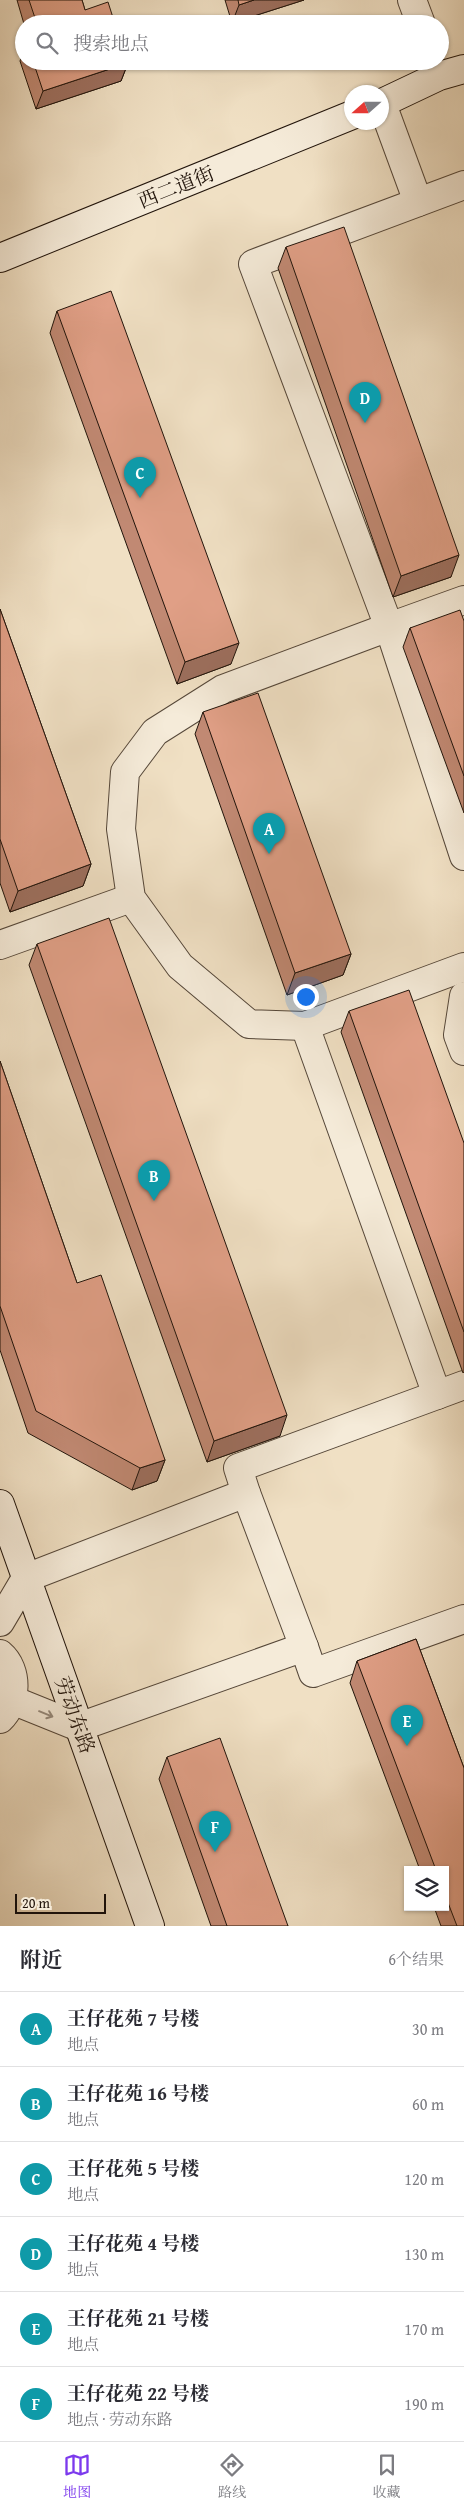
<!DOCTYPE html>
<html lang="zh">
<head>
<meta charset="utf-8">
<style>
  :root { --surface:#fff; --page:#f2f2f3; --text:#2b2b33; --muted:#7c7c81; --line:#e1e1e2; --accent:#7c3aed }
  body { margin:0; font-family:"Gentium Book Plus","Noto Serif SC",serif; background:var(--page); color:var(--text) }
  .controls { position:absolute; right:15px; bottom:15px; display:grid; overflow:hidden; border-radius:0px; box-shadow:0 1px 4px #0004 }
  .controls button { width:45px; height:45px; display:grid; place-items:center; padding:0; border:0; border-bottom:1px solid var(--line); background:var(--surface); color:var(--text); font:25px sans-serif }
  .compass { position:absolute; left:344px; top:85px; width:45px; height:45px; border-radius:50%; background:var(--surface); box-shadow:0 1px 4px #0004; rotate:249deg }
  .scale { position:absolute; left:15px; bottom:12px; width:91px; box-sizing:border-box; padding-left:5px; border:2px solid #21140b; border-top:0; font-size:14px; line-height:18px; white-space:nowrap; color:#21140b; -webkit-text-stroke:4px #f5ebd9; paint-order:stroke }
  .you { position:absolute; left:305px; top:996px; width:18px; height:18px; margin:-12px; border:4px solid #fff; border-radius:50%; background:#1a73e8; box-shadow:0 0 0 8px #1a73e833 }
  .badge { display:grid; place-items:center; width:32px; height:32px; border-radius:50%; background:var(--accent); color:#fff; font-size:16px; font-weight:700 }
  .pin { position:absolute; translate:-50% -41px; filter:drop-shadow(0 1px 2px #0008) }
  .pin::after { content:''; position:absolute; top:26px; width:18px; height:15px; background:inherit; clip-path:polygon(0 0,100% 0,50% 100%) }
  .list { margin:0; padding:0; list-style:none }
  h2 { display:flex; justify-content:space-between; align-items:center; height:65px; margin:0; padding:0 20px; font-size:21px }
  h2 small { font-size:16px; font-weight:400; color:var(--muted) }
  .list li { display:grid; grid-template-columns:32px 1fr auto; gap:15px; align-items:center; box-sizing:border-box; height:75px; padding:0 20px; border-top:1px solid var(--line) }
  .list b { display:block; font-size:19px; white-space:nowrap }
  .list p { margin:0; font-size:16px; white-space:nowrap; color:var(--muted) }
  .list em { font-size:16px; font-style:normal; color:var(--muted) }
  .icon { flex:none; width:28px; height:28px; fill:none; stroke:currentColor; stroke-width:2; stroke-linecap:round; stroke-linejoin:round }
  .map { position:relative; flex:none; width:464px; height:1926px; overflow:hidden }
  .search { position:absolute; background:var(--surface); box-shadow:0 1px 4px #0004; left:15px; right:15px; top:15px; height:55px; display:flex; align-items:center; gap:12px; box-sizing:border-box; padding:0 18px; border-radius:28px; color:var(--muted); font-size:19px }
  .sheet { height:515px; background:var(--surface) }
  nav { display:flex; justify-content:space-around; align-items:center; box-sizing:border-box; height:70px; border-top:1px solid var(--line); background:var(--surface); font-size:14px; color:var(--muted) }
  nav a { display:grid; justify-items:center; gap:2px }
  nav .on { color:var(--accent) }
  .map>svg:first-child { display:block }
</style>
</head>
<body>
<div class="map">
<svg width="464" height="1926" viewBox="0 0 464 1926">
  <rect width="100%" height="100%" fill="#f0e0c4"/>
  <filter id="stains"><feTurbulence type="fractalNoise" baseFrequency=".004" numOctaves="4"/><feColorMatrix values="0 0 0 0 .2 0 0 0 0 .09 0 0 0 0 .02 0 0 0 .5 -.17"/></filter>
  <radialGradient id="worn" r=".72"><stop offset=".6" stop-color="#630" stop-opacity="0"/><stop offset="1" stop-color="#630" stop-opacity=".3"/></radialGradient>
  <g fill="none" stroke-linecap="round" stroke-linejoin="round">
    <defs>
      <g id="minor">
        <path d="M412 0 421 24"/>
        <path d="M382 104 418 202"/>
        <path d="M464 185 253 264 389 627 464 600"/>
        <path d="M464 856 389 627 223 689 155 732 125 772 121 829 131 898 180 966 249 1024 305 1026 464 967"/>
        <path d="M0 945 131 898"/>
        <path d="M464 996 458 1035 464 1051"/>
        <path d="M305 1026 437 1395 464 1385"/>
        <path d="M246 1493 304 1647"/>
        <path d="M0 1622 26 1578 246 1493 238 1468 437 1395"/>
        <path d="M0 1654C19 1670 17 1703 0 1719"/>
        <path d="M12 1700 79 1727 304 1647 313 1673 464 1619"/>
      </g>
      <g id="secondary">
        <path d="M382 103 439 76 464 69"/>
        <path d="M0 258 352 115"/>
        <path d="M0 1504 150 1926"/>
      </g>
    </defs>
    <!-- minor casing -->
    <use href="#minor" stroke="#554739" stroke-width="30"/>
    <!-- secondary casing -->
    <use href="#secondary" stroke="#21140b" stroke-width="30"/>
    <!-- minor -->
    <use href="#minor" stroke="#f5ebd9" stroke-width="28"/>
    <!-- secondary -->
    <use href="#secondary" stroke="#f5ebd9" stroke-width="28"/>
  </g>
  <!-- wall -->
  <g fill="#c18973" stroke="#21140b">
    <path d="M17 0H82L85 10 115 24H24Z"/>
    <path d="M225 0H304L232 23Z"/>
    <path d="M24 51V61H128V63L121 81 36 109 20 61Z"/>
    <path d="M286 247 451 577 393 597 278 268Z"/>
    <path d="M57 311 231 664 177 684 50 333Z"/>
    <path d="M0 609 91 864 83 886 10 912 0 883Z"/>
    <path d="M464 621V813L403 647 410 628Z"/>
    <path d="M203 712 351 954 343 975 287 995 195 734Z"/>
    <path d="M37 944 280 1436 207 1462 29 965Z"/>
    <path d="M349 1011 464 1143V1372L463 1373 341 1032Z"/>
    <path d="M0 1061 77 1283 165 1460 157 1481 132 1490 28 1433 0 1350Z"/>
    <path d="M416 1639 464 1768V1926H441L434 1907H445V1870H420L350 1683 357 1661Z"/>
    <path d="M167 1757 288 1926H211L159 1779Z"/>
  </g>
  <!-- shaded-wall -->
  <g fill="#9d6f5e" stroke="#21140b">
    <path d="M254 0H304L232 23 239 5Z"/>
    <path d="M128 63 121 81 36 109 43 91Z"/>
    <path d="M459 555 451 577 393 597 401 576Z"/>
    <path d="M239 643 231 664 177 684 185 662Z"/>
    <path d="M91 864 83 886 10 912 18 891Z"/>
    <path d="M351 954 343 975 287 995 295 973Z"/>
    <path d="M287 1415 280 1436 207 1462 214 1441Z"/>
    <path d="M165 1460 157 1481 132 1490 140 1468Z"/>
  </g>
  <!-- building -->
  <g fill="#e09f86" stroke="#21140b">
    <path d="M29 0H82L85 10 108 2 115 24H37Z"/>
    <path d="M238 0H254L239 5Z"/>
    <path d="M33 61H128V63L43 91Z"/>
    <path d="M344 227 459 555 401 576 286 247Z"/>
    <path d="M111 291 239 643 185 662 57 311Z"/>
    <path d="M0 609 91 864 18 891 0 839Z"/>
    <path d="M460 610 464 621V776L410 628Z"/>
    <path d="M258 693 351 954 295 973 203 712Z"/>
    <path d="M109 918 287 1415 214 1441 37 944Z"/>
    <path d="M409 990 464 1143V1332L349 1011Z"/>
    <path d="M0 1061 77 1283 101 1275 165 1460 140 1468 36 1411 0 1306Z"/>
    <path d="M416 1639 464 1768V1926H457L445 1895V1870H436L357 1661Z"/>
    <path d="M220 1738 288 1926H227L167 1757Z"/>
  </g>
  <!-- one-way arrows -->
  <defs><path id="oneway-shaft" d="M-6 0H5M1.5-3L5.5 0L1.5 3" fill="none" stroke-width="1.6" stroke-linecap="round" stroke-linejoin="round" transform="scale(1.25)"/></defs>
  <use stroke="#968a7c" href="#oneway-shaft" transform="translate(46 1714) rotate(22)"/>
  <g text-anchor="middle" stroke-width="4" stroke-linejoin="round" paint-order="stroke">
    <!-- street labels -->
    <g font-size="20" fill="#21140b" stroke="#f5ebd9">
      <text transform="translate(176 187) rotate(-22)" y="7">西二道街</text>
      <text transform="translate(75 1715) rotate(70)" y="7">劳动东路</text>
    </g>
  </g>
  <rect width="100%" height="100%" filter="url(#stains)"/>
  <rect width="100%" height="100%" fill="url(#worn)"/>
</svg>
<div class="controls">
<button><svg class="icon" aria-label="layers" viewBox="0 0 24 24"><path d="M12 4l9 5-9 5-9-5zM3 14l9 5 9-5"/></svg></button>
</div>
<svg class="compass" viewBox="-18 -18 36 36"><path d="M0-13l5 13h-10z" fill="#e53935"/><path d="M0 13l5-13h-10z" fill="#7c7c81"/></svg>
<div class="scale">20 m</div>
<div class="you"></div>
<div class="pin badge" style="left:269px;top:854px;background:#0f9aa8">A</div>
<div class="pin badge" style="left:154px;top:1201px;background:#0f9aa8">B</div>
<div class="pin badge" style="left:140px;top:498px;background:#0f9aa8">C</div>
<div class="pin badge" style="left:365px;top:423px;background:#0f9aa8">D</div>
<div class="pin badge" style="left:407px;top:1746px;background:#0f9aa8">E</div>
<div class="pin badge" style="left:215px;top:1852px;background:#0f9aa8">F</div>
<div class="search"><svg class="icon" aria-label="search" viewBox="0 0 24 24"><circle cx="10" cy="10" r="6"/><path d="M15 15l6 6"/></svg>搜索地点</div>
</div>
<section class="sheet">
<h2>附近<small>6个结果</small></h2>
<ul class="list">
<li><span class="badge" style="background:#0f9aa8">A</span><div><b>王仔花苑 7 号楼</b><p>地点</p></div><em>30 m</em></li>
<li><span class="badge" style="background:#0f9aa8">B</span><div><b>王仔花苑 16 号楼</b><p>地点</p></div><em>60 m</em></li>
<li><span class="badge" style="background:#0f9aa8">C</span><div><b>王仔花苑 5 号楼</b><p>地点</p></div><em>120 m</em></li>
<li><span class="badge" style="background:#0f9aa8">D</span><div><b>王仔花苑 4 号楼</b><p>地点</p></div><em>130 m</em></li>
<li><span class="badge" style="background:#0f9aa8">E</span><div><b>王仔花苑 21 号楼</b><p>地点</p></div><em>170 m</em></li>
<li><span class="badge" style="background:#0f9aa8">F</span><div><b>王仔花苑 22 号楼</b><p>地点 · 劳动东路</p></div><em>190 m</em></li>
</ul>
</section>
<nav>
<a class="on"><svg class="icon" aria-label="map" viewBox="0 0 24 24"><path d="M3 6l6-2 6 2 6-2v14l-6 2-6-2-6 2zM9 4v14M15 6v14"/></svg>地图</a>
<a><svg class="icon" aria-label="directions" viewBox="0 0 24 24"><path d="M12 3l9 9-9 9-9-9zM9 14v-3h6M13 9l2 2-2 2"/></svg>路线</a>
<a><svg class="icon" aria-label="saved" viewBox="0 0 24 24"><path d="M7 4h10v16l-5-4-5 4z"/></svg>收藏</a>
</nav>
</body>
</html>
